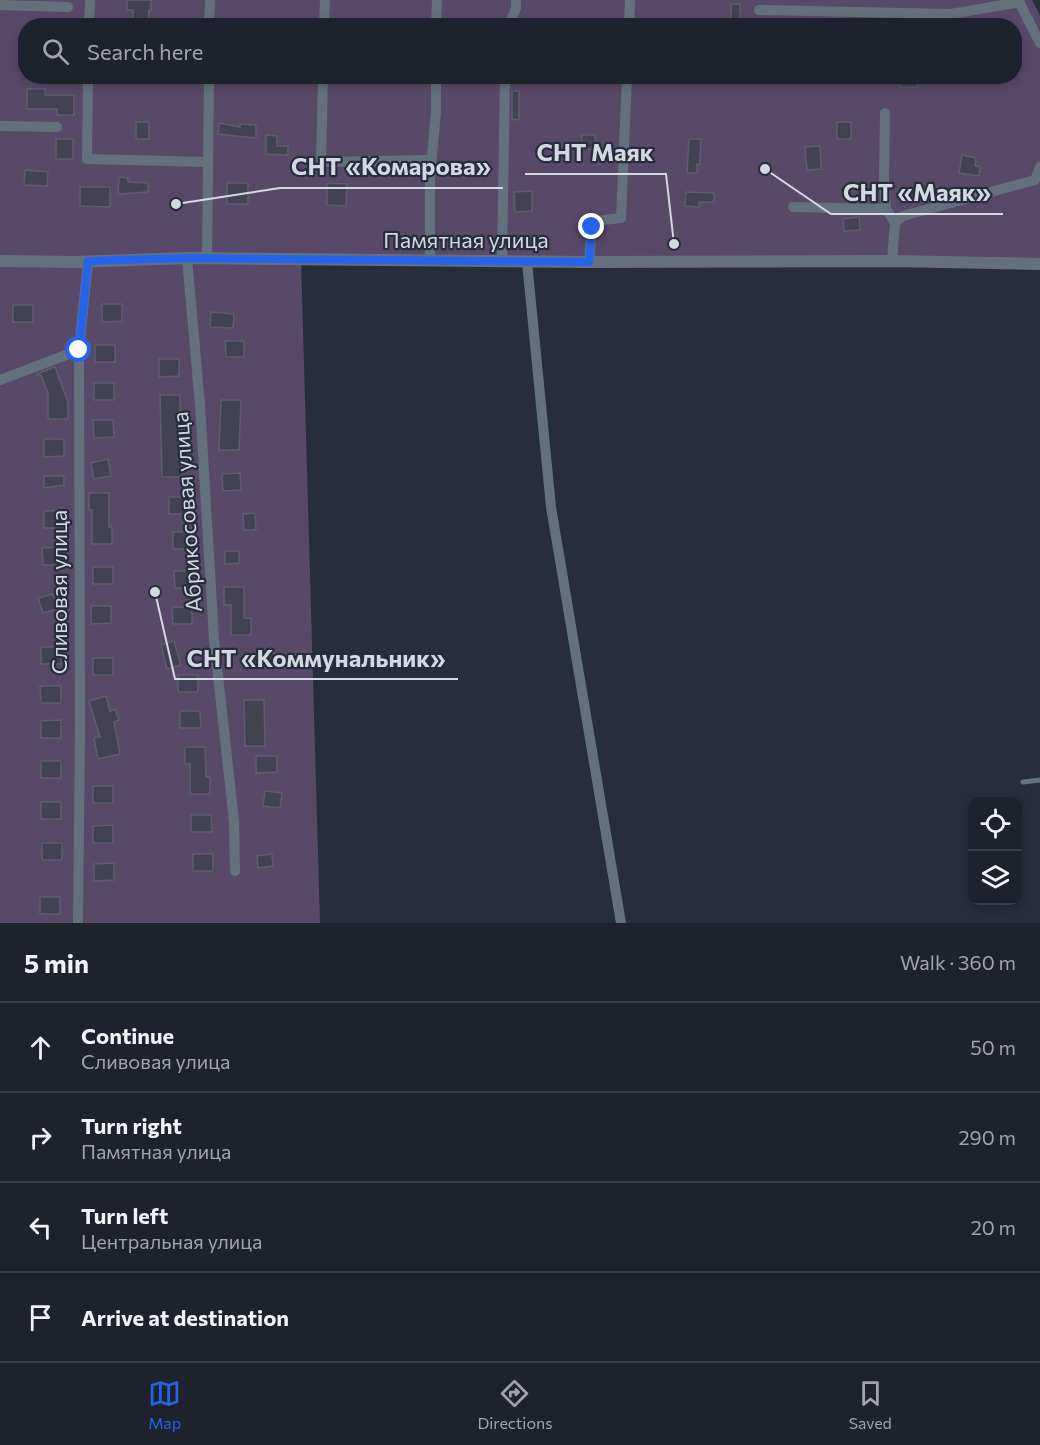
<!DOCTYPE html>
<html lang="en">
<head>
<meta charset="utf-8">
<style>
  :root { --surface:#1e222d; --page:#262a35; --text:#f1f3f6; --muted:#a1a4aa; --line:#3c3f49; --accent:#2563eb }
  body { margin:0; font-family:Commissioner,sans-serif; background:var(--page); color:var(--text) }
  .controls { position:absolute; right:18px; bottom:18px; display:grid; overflow:hidden; border-radius:12px; box-shadow:0 3px 9px #0003 }
  .controls button { width:54px; height:54px; display:grid; place-items:center; padding:0; border:0; border-bottom:2px solid var(--line); background:var(--surface); color:var(--text); font:30px sans-serif }
  .stop { position:absolute; width:18px; height:18px; margin:-14px; border:4px solid #2563eb; border-radius:50%; background:#fff }
  .stop.end { background:#2563eb; border-color:#fff; box-shadow:0 2px 6px #0008 }
  .list { margin:0; padding:0; list-style:none }
  h2 { display:flex; justify-content:space-between; align-items:center; height:78px; margin:0; padding:0 24px; font-size:26px }
  h2 small { font-size:20px; font-weight:400; color:var(--muted) }
  .list li { display:grid; grid-template-columns:39px 1fr auto; gap:18px; align-items:center; box-sizing:border-box; height:90px; padding:0 24px; border-top:2px solid var(--line) }
  .list b { display:block; font-size:22px; white-space:nowrap }
  .list p { margin:0; font-size:20px; white-space:nowrap; color:var(--muted) }
  .list em { font-size:20px; font-style:normal; color:var(--muted) }
  .icon { flex:none; width:33px; height:33px; fill:none; stroke:currentColor; stroke-width:2; stroke-linecap:round; stroke-linejoin:round }
  .map { position:relative; flex:none; width:1040px; height:923px; overflow:hidden }
  .search { position:absolute; background:var(--surface); box-shadow:0 3px 9px #0003; left:18px; right:18px; top:18px; height:66px; display:flex; align-items:center; gap:15px; box-sizing:border-box; padding:0 21px; border-radius:24px; color:var(--muted); font-size:22px }
  .sheet { height:438px; background:var(--surface) }
  nav { display:flex; justify-content:space-around; align-items:center; box-sizing:border-box; height:84px; border-top:2px solid var(--line); background:var(--surface); font-size:16px; color:var(--muted) }
  nav a { display:grid; justify-items:center; gap:3px }
  nav .on { color:var(--accent) }
  .map>svg:first-child { display:block }
</style>
</head>
<body>
<div class="map">
<svg width="1040" height="923" viewBox="0 0 1040 923">
  <rect width="100%" height="100%" fill="#282d3c"/>
  <!-- green -->
  <path fill="#594968" fill-rule="evenodd" d="M0 0H1032L1040 15V263L301 260 320 923H0ZM26 26H1014V76H26Z"/>
  <!-- building -->
  <g fill="#434252" stroke="#5e5d6e" stroke-width="1.5">
    <path d="M127 0H151V10H149L148 24 133 23V10H127Z"/>
    <rect x="731" y="4" width="9" height="22"/>
    <rect x="900" y="76" width="18" height="11"/>
    <path d="M27 89H45V95H74V115H57V109H27Z"/>
    <path d="M512 91H519V120L512 119Z"/>
    <rect x="136" y="122" width="13" height="17"/>
    <rect x="837" y="122" width="14" height="17"/>
    <path d="M219 123 240 127V124L256 125V138L218 134Z"/>
    <path d="M266 135 277 136V146H288V155L266 154Z"/>
    <rect x="582" y="135" width="13" height="14"/>
    <rect x="56" y="139" width="17" height="20"/>
    <path d="M689 139H701L700 165 697 164V173H687Z"/>
    <path d="M820 146 821 169 807 170 805 147Z"/>
    <path d="M962 155 976 158 975 166 980 167 979 176 959 173Z"/>
    <path d="M25 170 48 172 47 186 24 185Z"/>
    <path d="M119 177 128 178V182L148 183V192L118 194Z"/>
    <rect x="227" y="183" width="21" height="21"/>
    <path d="M327 183 347 184 346 206 327 205Z"/>
    <path d="M80 187H110V207L80 206Z"/>
    <path d="M532 191V211L515 212 514 192Z"/>
    <path d="M686 192 714 193V202H699V207L685 206Z"/>
    <path d="M859 217 860 230 844 231 843 219Z"/>
    <path d="M102 304H122V321L102 322Z"/>
    <rect x="13" y="305" width="20" height="17"/>
    <path d="M211 312 234 314 233 328 210 327Z"/>
    <path d="M225 341H244V357H226Z"/>
    <rect x="95" y="345" width="20" height="17"/>
    <path d="M159 359H179V376L159 377Z"/>
    <path d="M55 367 68 402V419H48V394L41 375 37 376V374Z"/>
    <rect x="94" y="383" width="20" height="17"/>
    <path d="M160 395H180V460H182V477H162Z"/>
    <path d="M221 400H241L239 450H219Z"/>
    <path d="M93 420H113L114 437 94 438Z"/>
    <path d="M44 439H64V456L44 457Z"/>
    <path d="M108 459 111 476 94 479 91 463Z"/>
    <path d="M240 473 241 490 223 491 222 474Z"/>
    <path d="M44 476H64V485L44 488Z"/>
    <path d="M89 493H109V527H112V544H92V510H89Z"/>
    <rect x="169" y="497" width="20" height="17"/>
    <rect x="44" y="511" width="20" height="17"/>
    <path d="M255 513 256 530H244L243 514Z"/>
    <rect x="173" y="532" width="20" height="17"/>
    <path d="M63 547V565H43L42 548Z"/>
    <path d="M225 551H239V563L225 564Z"/>
    <rect x="93" y="567" width="20" height="17"/>
    <path d="M174 571H195V588H175Z"/>
    <path d="M224 587H244V618H251V635H231V605H224Z"/>
    <path d="M53 594 58 609 43 613 38 598Z"/>
    <path d="M91 606H111V623L91 624Z"/>
    <path d="M172 607H192V624H173Z"/>
    <path d="M174 641 181 665 167 669 161 645Z"/>
    <rect x="41" y="647" width="20" height="17"/>
    <path d="M274 653V663H254V654Z"/>
    <rect x="93" y="658" width="20" height="17"/>
    <rect x="178" y="675" width="20" height="17"/>
    <path d="M40 686H61V703H41Z"/>
    <path d="M106 696 110 711 115 709 119 720 114 722 120 754 98 759 94 738 100 737 89 701Z"/>
    <path d="M244 700H264L265 746H245Z"/>
    <path d="M180 711H200L201 728H180Z"/>
    <path d="M61 720V738H41V721Z"/>
    <path d="M185 747H205L206 777H210V794H190V764H185Z"/>
    <path d="M256 756H277V772L256 773Z"/>
    <rect x="41" y="761" width="20" height="17"/>
    <rect x="93" y="786" width="20" height="17"/>
    <path d="M265 791 282 793 280 808 263 806Z"/>
    <rect x="41" y="802" width="20" height="17"/>
    <path d="M191 815H211L212 832H191Z"/>
    <path d="M113 825V843H93V826Z"/>
    <rect x="42" y="843" width="20" height="17"/>
    <rect x="193" y="854" width="20" height="17"/>
    <path d="M272 854 273 866 258 868 257 856Z"/>
    <path d="M114 863V880L94 881V864Z"/>
    <rect x="40" y="897" width="20" height="17"/>
  </g>
  <g fill="none" stroke-linecap="round" stroke-linejoin="round">
    <!-- service -->
    <path stroke="#64717d" stroke-width="5" d="M1023 782 1040 780"/>
    <!-- minor -->
    <g stroke="#64717d" stroke-width="10">
      <path d="M1018 0 1040 43"/>
      <path d="M0 5 68 7"/>
      <path d="M759 10 951 14 1020 2"/>
      <path d="M89 26 90 0"/>
      <path d="M209 26 210 0"/>
      <path d="M324 26 325 0"/>
      <path d="M436 26 437 0"/>
      <path d="M509 26 516 8V0"/>
      <path d="M629 26 630 0"/>
      <path d="M88 76 87 159 208 162"/>
      <path d="M323 76 321 162 431 160"/>
      <path d="M885 113 884 180 886 209 895 223"/>
      <path d="M0 126 57 127"/>
      <path d="M793 207 886 209"/>
      <path d="M187 258 200 405 214 639 234 821 235 871"/>
      <path d="M207 258 209 76"/>
      <path d="M430 261V177L436 112V76"/>
      <path d="M502 261 505 76"/>
      <path d="M892 261 895 223 903 216 1035 180 1040 167"/>
      <path d="M527 262 551 507 621 923"/>
      <path d="M589 262 592 227 603 220 621 218 627 76"/>
      <path d="M0 380 79 350"/>
      <path d="M78 923 80 727 79 350 88 261"/>
    </g>
    <!-- tertiary -->
    <path stroke="#64717d" stroke-width="12" d="M0 261 75 262 187 258 589 262 892 261 1040 264"/>
  </g>
  <g fill="none" stroke-linecap="round" stroke-linejoin="round">
    <!-- route -->
    <path stroke="#2563eb" stroke-width="8" d="M79 350 88 261 187 258 589 262 592 227"/>
  </g>
  <g text-anchor="middle" stroke-width="4.5" stroke-linejoin="round" paint-order="stroke">
    <!-- street labels -->
    <g font-size="22" fill="#d4d8e1" stroke="#282d3c">
      <text x="466" y="248">Памятная улица</text>
      <text transform="translate(187 512) rotate(-94)" y="8">Абрикосовая улица</text>
      <text transform="translate(59 592) rotate(-90)" y="8">Сливовая улица</text>
    </g>
  </g>
  <!-- callouts -->
  <path fill="none" stroke="#d4d8e1" stroke-width="2" d="M674 244L666 174H525M176 204L280 188H503M765 169L831 214H1003M155 592L175 679H458"/>
  <g fill="#d4d8e1" stroke="#282d3c" stroke-width="2">
    <circle cx="674" cy="244" r="6"/>
    <circle cx="176" cy="204" r="6"/>
    <circle cx="765" cy="169" r="6"/>
    <circle cx="155" cy="592" r="6"/>
  </g>
  <g font-size="24" text-anchor="middle" font-weight="bold" fill="#d4d8e1" stroke="#282d3c" stroke-width="4.5" stroke-linejoin="round" paint-order="stroke">
    <text x="595" y="161">СНТ Маяк</text>
    <text x="391" y="175">СНТ «Комарова»</text>
    <text x="917" y="201">СНТ «Маяк»</text>
    <text x="316" y="667">СНТ «Коммунальник»</text>
  </g>
</svg>
<div class="controls">
<button><svg class="icon" aria-label="locate" viewBox="0 0 24 24"><circle cx="12" cy="12" r="6"/><path d="M12 2v4M12 18v4M2 12h4M18 12h4"/></svg></button>
<button><svg class="icon" aria-label="layers" viewBox="0 0 24 24"><path d="M12 4l9 5-9 5-9-5zM3 14l9 5 9-5"/></svg></button>
</div>
<div class="stop" style="left:79px;top:350px"></div>
<div class="stop end" style="left:592px;top:227px"></div>
<div class="search"><svg class="icon" aria-label="search" viewBox="0 0 24 24"><circle cx="10" cy="10" r="6"/><path d="M15 15l6 6"/></svg>Search here</div>
</div>
<section class="sheet">
<h2>5 min<small>Walk · 360 m</small></h2>
<ul class="list">
<li><svg class="icon" aria-label="ahead" viewBox="0 0 24 24"><path d="M12 20V5M6 11l6-6 6 6"/></svg><div><b>Continue</b><p>Сливовая улица</p></div><em>50 m</em></li>
<li><svg class="icon" aria-label="right" viewBox="0 0 24 24"><path d="M7 20v-9h11M14 6l5 5-5 5"/></svg><div><b>Turn right</b><p>Памятная улица</p></div><em>290 m</em></li>
<li><svg class="icon" aria-label="left" viewBox="0 0 24 24"><path d="M17 20v-9H6M10 6l-5 5 5 5"/></svg><div><b>Turn left</b><p>Центральная улица</p></div><em>20 m</em></li>
<li><svg class="icon" aria-label="arrive" viewBox="0 0 24 24"><path d="M6 21V4h12l-3 4 3 4H6"/></svg><div><b>Arrive at destination</b></div></li>
</ul>
</section>
<nav>
<a class="on"><svg class="icon" aria-label="map" viewBox="0 0 24 24"><path d="M3 6l6-2 6 2 6-2v14l-6 2-6-2-6 2zM9 4v14M15 6v14"/></svg>Map</a>
<a><svg class="icon" aria-label="directions" viewBox="0 0 24 24"><path d="M12 3l9 9-9 9-9-9zM9 14v-3h6M13 9l2 2-2 2"/></svg>Directions</a>
<a><svg class="icon" aria-label="saved" viewBox="0 0 24 24"><path d="M7 4h10v16l-5-4-5 4z"/></svg>Saved</a>
</nav>
</body>
</html>
